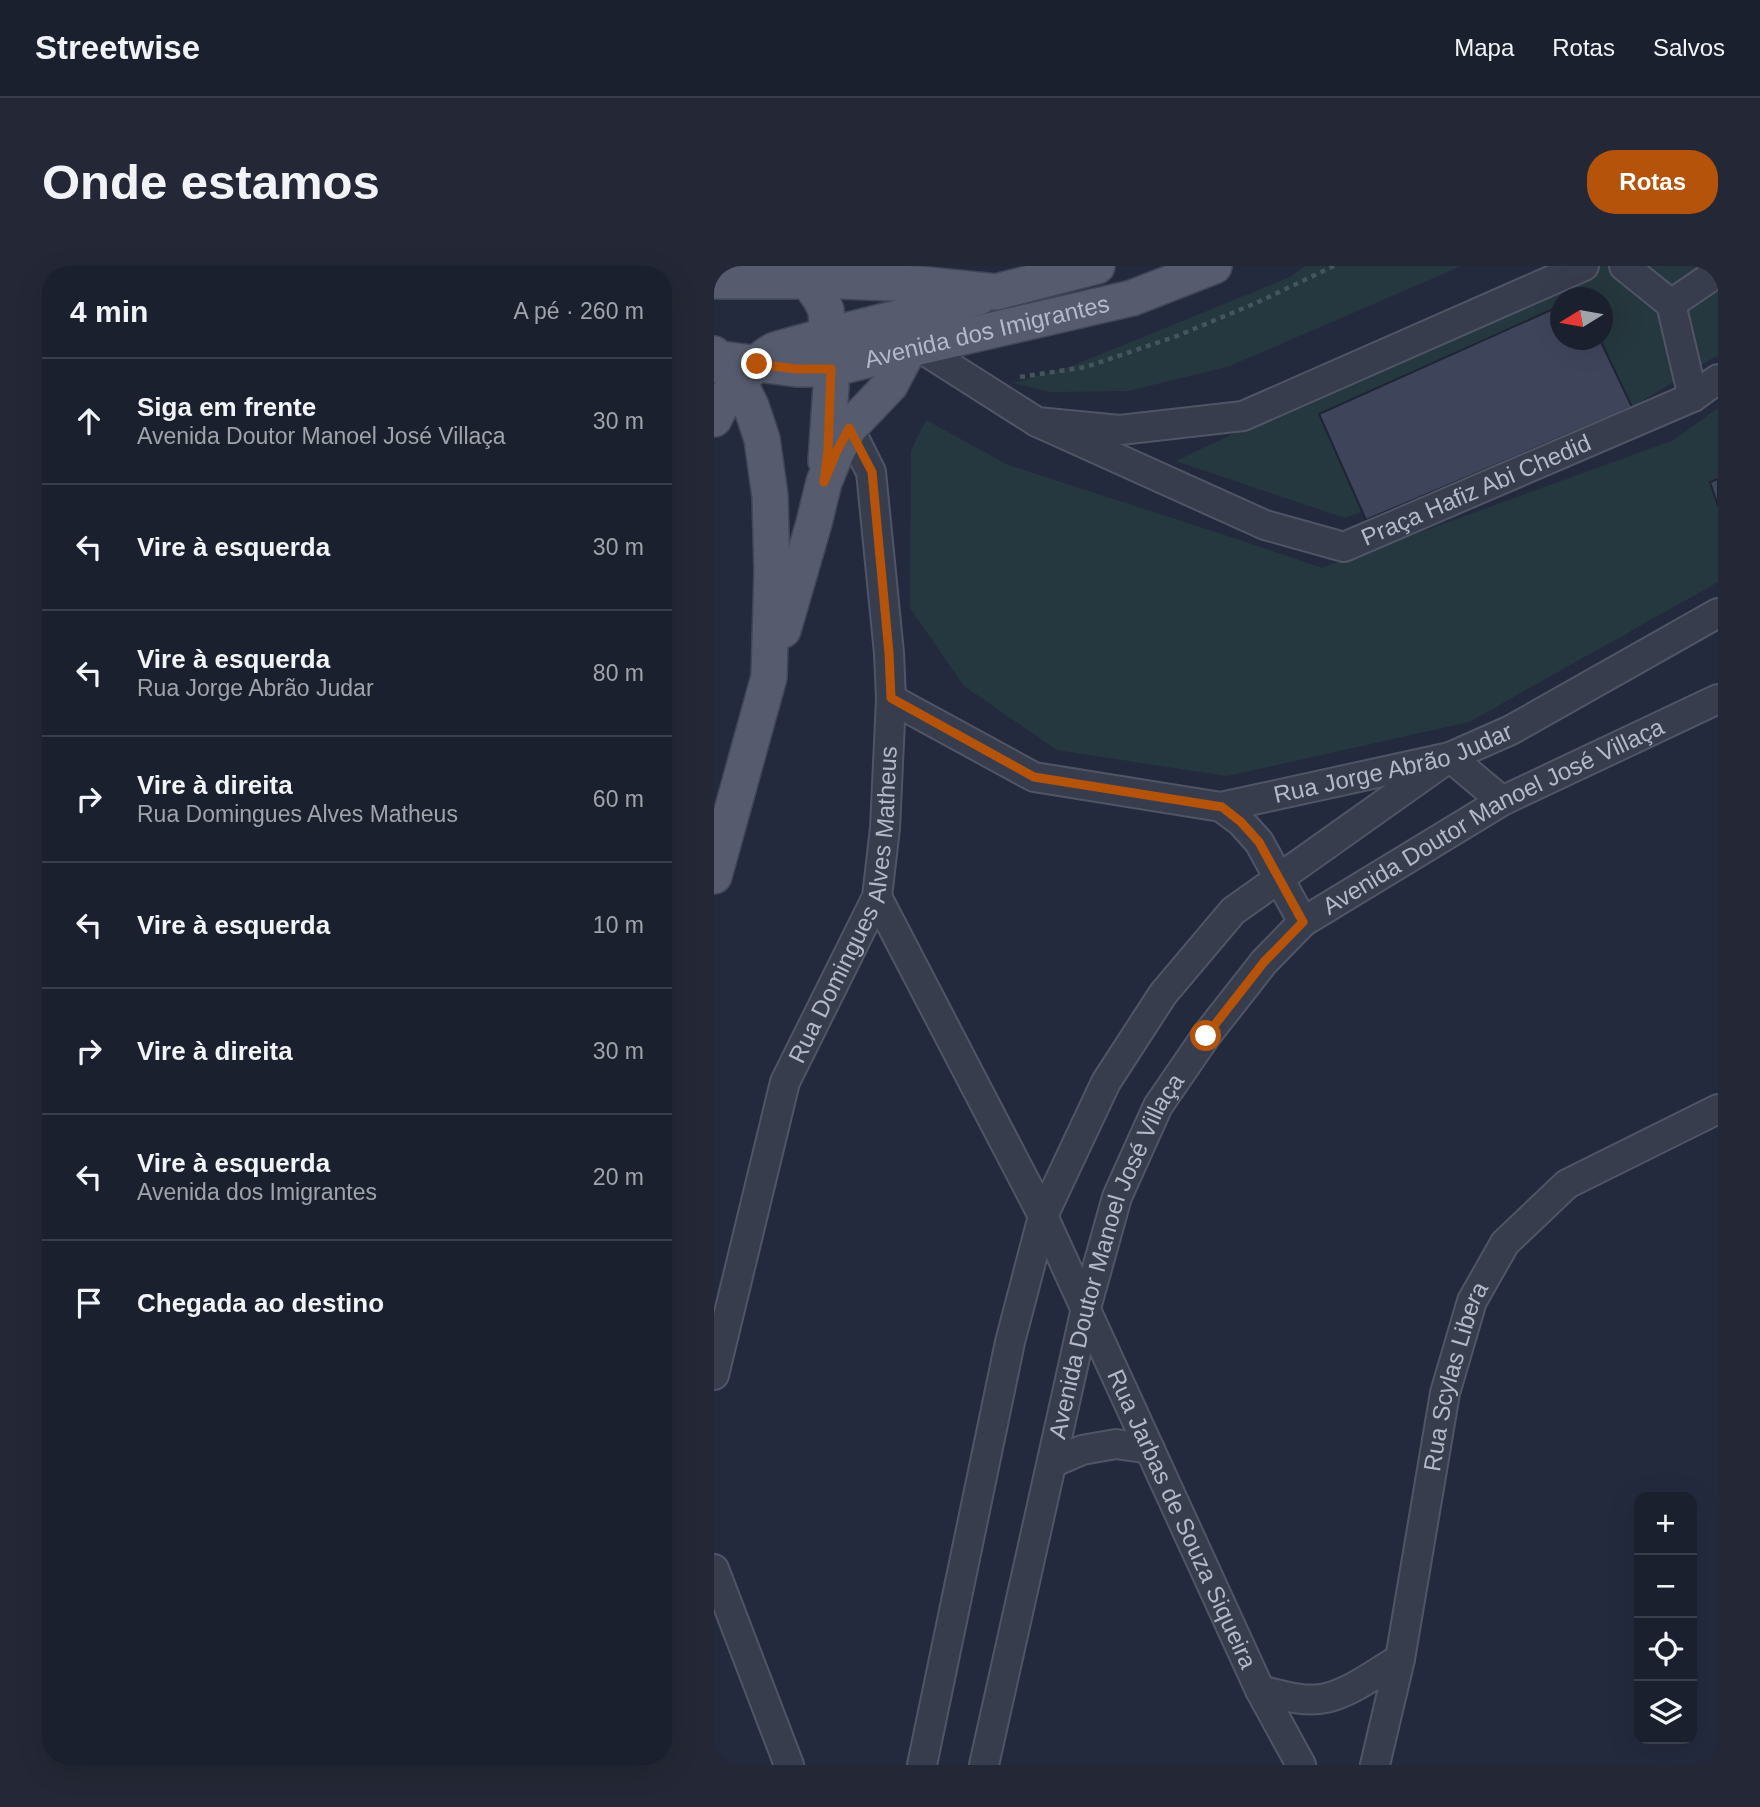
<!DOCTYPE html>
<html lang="pt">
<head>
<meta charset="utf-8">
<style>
  :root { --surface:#1b202e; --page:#242836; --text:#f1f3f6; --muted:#a0a3aa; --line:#393e4a; --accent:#b45309 }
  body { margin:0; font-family:Arial,sans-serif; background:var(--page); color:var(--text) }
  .controls { position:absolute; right:21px; bottom:21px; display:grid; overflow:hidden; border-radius:14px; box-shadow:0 7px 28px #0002 }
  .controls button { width:63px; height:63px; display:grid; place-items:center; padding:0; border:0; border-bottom:2px solid var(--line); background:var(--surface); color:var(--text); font:35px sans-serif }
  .compass { position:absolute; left:836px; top:21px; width:63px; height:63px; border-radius:50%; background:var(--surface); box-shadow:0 7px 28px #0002; rotate:259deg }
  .stop { position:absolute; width:21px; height:21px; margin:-16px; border:5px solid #b45309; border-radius:50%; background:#fff }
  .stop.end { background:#b45309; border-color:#fff; box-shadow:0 2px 7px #0008 }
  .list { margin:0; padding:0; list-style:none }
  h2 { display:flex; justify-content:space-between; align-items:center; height:91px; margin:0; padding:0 28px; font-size:30px }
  h2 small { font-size:23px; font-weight:400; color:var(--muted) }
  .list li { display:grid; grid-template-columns:46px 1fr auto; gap:21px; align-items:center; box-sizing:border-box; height:126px; padding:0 28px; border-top:2px solid var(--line) }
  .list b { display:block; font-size:26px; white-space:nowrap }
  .list p { margin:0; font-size:23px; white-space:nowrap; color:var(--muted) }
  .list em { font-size:23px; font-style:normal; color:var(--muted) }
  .icon { flex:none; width:38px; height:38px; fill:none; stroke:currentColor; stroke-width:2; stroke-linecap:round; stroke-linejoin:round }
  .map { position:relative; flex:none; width:1004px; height:1499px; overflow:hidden; border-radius:28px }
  header { display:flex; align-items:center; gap:42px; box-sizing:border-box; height:98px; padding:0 35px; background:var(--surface); border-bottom:2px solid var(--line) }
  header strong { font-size:33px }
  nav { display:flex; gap:38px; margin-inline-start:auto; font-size:24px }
  .intro { display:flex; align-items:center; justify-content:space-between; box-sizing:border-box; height:168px; padding:0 42px }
  h1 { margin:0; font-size:49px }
  .button { padding:18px 32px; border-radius:28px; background:var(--accent); color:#fff; font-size:24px; font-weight:700 }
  main { display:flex; gap:42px; padding:0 42px }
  aside { flex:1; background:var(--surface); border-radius:28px; box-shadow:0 7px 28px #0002 }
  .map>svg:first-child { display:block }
</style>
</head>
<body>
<header>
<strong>Streetwise</strong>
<nav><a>Mapa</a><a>Rotas</a><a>Salvos</a></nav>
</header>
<div class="intro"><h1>Onde estamos</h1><a class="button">Rotas</a></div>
<main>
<aside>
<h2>4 min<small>A pé · 260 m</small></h2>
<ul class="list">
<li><svg class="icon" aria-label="ahead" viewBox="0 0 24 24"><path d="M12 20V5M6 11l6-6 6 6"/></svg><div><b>Siga em frente</b><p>Avenida Doutor Manoel José Villaça</p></div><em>30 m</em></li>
<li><svg class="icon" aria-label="left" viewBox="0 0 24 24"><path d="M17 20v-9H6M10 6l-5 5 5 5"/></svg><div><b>Vire à esquerda</b></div><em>30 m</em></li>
<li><svg class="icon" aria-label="left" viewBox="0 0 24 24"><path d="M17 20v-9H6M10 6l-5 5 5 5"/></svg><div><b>Vire à esquerda</b><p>Rua Jorge Abrão Judar</p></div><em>80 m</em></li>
<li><svg class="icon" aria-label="right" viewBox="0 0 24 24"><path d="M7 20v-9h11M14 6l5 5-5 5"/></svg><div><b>Vire à direita</b><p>Rua Domingues Alves Matheus</p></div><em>60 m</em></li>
<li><svg class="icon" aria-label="left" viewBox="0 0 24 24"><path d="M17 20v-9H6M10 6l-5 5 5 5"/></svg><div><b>Vire à esquerda</b></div><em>10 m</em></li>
<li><svg class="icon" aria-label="right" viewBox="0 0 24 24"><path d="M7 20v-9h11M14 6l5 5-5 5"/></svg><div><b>Vire à direita</b></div><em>30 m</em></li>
<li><svg class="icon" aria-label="left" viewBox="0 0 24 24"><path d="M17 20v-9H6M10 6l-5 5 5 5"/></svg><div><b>Vire à esquerda</b><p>Avenida dos Imigrantes</p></div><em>20 m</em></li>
<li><svg class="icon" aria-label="arrive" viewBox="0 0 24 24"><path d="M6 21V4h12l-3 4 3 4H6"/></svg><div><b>Chegada ao destino</b></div></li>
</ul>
</aside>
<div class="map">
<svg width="1004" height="1499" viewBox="0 0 1004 1499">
  <rect width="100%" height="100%" fill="#242a3e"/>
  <!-- green -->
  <g fill="#26383f" fill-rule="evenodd">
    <path d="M592 0H747L516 100 414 125 337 126 299 117 358 100 574 12Z"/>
    <path d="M886 0H1004V89L918 141 631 252 462 195 599 130ZM846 32H888V74H846Z"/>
    <path d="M1004 142V316L755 456 513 510 343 484 250 420 196 342 197 185 212 154 294 199 529 275 608 302 960 174Z"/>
  </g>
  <!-- building -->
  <g fill="#3e455b" stroke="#1f2435" stroke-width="2">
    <path d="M846 40V74H886L918 141 652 254 605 148Z"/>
    <path d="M1004 213V240L996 216Z"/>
  </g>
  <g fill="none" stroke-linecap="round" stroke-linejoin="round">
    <defs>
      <g id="minor">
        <path d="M910 0 957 38 979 131"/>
        <path d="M957 38 1004 6"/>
        <path d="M205 81 323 156 406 164 529 150 870 0"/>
        <path id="s1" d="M323 156 551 259 630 281 979 131 1004 113"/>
        <path id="s2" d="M177 433 320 511 507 541 736 491 797 464 1004 347"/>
        <path d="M736 491 788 535"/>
        <path d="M507 541 527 556 545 576 589 656"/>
        <path id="s3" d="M163 631 329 950 546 1424 587 1499"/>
        <path id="s4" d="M0 1109 71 816 163 631 171 562 177 433 175 387 157 206 135 162"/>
        <path d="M338 1197 368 1184 402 1178 436 1183"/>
        <path d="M0 1303 75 1499"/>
        <path d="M546 1424C567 1429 591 1437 612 1432 638 1426 663 1406 686 1393"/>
        <path d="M208 1499 296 1076 329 950 392 816 449 728 519 645 736 491"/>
        <path id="s5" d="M270 1499 372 1042 403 931 444 840 492 770 550 696 589 656 788 535 1004 433"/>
        <path id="s6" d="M661 1499 686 1393 731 1127 758 1035 791 977 853 918 1004 843"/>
      </g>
      <g id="major">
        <path d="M80 4C95 15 105 28 112 44L117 121 112 195"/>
        <path d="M0 15H127L205 18 282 26 383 0"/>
        <path d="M0 88 28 122 37 140 48 173 56 230 58 305 55 411 0 610"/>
        <path id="s7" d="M0 92 82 103H117L205 81 418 32 500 0"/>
        <path d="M0 153C9 132 41 94 61 84 128 64 197 50 265 31"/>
        <path d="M69 364 100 257 110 216 122 187 135 162 176 119 194 85"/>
      </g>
    </defs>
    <!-- minor casing -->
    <use href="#minor" stroke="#505566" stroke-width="32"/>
    <!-- major casing -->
    <use href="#major" stroke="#414657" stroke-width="38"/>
    <!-- path -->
    <path stroke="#44555c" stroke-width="4.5" stroke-dasharray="5 5" stroke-linecap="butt" d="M306 111 372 101 463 70 542 37 620 0"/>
    <!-- minor -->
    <use href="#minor" stroke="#383d4e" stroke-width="28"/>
    <!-- major -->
    <use href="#major" stroke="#565c6e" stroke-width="35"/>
  </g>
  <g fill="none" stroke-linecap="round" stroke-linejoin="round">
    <!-- route -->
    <path stroke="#b45309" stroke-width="9" d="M43 98 82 103H117L114 184 110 216 122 187 135 162 158 206 175 387 177 432 320 511 508 541 527 556 545 576 589 656 550 696 492 770"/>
  </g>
  <g text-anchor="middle" stroke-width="6" stroke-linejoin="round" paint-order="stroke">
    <!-- street labels -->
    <g font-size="24" fill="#b4b8c9" stroke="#1d2233">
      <text dy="8" stroke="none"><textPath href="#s7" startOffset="278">Avenida dos Imigrantes</textPath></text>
      <text dy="8" stroke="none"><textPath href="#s1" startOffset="476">Praça Hafiz Abi Chedid</textPath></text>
      <text dy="8" stroke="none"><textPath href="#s2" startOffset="530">Rua Jorge Abrão Judar</textPath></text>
      <text dy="8" stroke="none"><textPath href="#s5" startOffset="1136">Avenida Doutor Manoel José Villaça</textPath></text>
      <text dy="8" stroke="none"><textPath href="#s4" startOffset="492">Rua Domingues Alves Matheus</textPath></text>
      <text dy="8" stroke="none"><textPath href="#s5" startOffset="527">Avenida Doutor Manoel José Villaça</textPath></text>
      <text dy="8" stroke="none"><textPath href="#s6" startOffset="397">Rua Scylas Libera</textPath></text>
      <text dy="8" stroke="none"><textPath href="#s3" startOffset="693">Rua Jarbas de Souza Siqueira</textPath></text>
    </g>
  </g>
</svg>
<div class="controls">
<button>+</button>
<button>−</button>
<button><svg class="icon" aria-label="locate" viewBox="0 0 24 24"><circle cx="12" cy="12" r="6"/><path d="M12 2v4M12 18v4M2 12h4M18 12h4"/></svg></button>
<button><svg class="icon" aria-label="layers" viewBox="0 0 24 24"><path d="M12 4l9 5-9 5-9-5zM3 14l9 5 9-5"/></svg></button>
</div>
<svg class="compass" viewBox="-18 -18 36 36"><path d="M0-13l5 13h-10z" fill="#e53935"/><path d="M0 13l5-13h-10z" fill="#a0a3aa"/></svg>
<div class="stop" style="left:492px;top:770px"></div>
<div class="stop end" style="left:43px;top:98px"></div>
</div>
</main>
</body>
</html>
